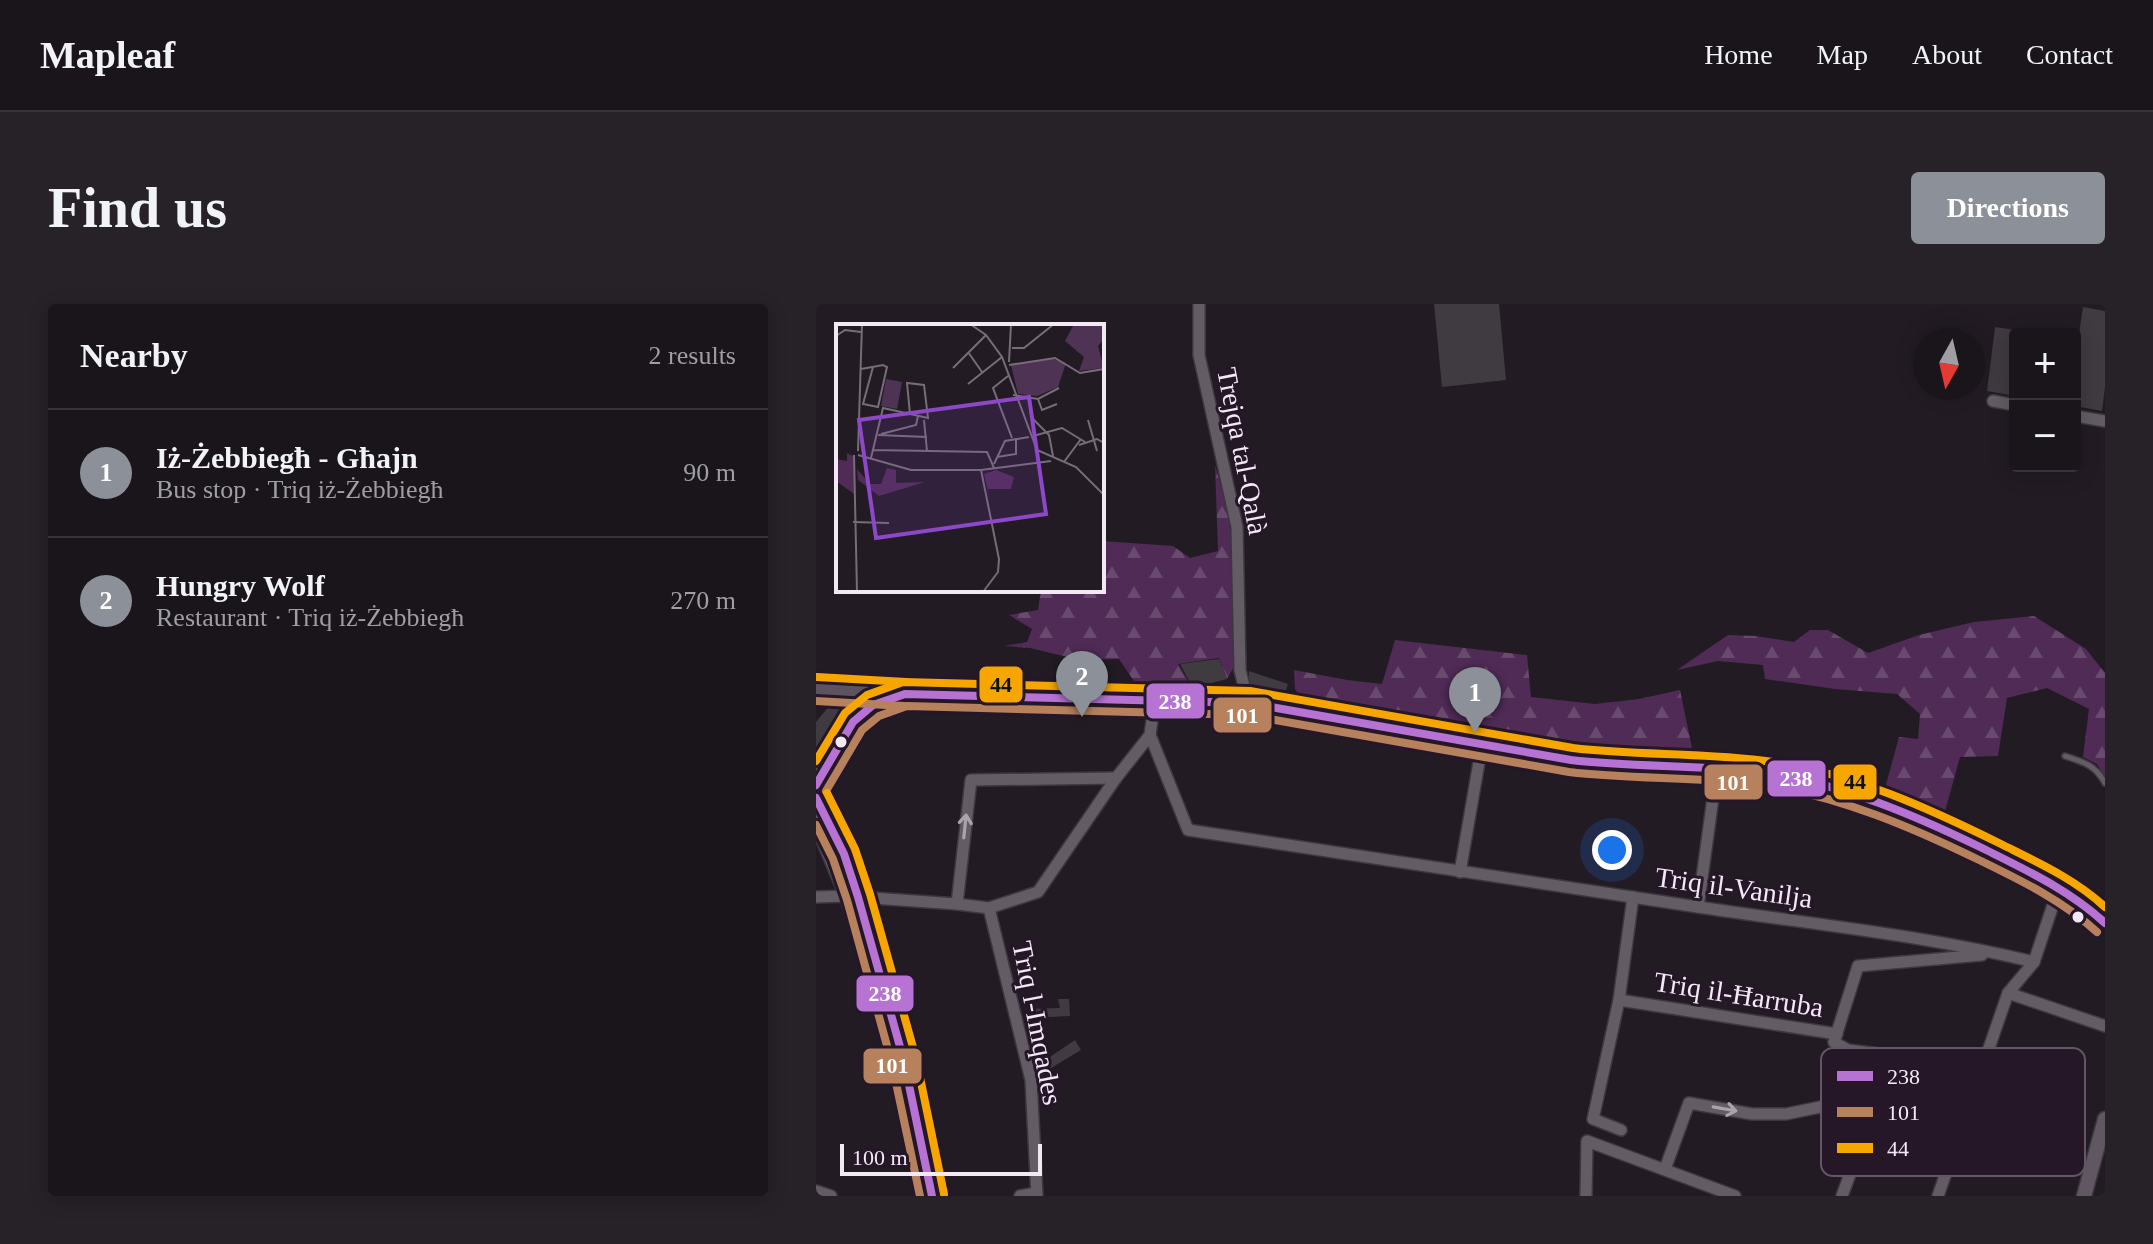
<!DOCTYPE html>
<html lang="en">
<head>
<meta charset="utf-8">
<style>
  :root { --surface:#1a141b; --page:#272128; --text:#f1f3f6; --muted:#9f9ea3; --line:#38333a; --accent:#8c9099 }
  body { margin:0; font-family:"Times New Roman",serif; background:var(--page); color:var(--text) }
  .controls { position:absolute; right:24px; top:24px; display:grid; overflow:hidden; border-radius:8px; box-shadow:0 4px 20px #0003 }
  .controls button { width:72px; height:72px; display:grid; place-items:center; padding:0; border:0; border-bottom:2px solid var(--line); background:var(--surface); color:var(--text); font:40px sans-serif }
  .compass { position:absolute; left:1097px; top:24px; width:72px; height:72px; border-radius:50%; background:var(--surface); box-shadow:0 4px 20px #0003; rotate:188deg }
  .scale { position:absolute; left:24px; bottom:20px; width:202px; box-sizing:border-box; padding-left:8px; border:4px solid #f3e9f5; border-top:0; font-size:22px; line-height:28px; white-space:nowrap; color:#f3e9f5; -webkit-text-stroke:6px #251728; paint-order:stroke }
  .you { position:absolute; left:796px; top:546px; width:28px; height:28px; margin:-20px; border:6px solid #fff; border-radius:50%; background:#1a73e8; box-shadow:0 0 0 12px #1a73e833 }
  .badge { display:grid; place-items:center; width:52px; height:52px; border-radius:50%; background:var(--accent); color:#fff; font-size:26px; font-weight:700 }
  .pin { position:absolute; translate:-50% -66px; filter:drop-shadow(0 2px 4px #0008) }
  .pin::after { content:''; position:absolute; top:42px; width:28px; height:24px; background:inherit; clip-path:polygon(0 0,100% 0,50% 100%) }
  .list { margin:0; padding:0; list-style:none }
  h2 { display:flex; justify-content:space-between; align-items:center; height:104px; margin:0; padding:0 32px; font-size:34px }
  h2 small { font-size:26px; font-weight:400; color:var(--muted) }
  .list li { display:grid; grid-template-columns:52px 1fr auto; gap:24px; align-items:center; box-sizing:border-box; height:128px; padding:0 32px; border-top:2px solid var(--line) }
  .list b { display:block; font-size:30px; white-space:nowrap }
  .list p { margin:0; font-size:26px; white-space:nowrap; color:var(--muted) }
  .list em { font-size:26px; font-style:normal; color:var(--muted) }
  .map { position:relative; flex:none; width:1289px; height:892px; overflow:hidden; border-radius:8px }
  header { display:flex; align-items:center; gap:48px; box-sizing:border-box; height:112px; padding:0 40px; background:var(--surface); border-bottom:2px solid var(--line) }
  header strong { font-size:38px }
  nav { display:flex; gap:44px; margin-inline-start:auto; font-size:28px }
  .intro { display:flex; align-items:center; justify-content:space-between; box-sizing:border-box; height:192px; padding:0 48px }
  h1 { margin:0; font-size:56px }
  .button { padding:20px 36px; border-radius:8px; background:var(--accent); color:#fff; font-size:28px; font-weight:700 }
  main { display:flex; gap:48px; padding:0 48px }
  aside { flex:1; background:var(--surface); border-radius:8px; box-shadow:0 4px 20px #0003 }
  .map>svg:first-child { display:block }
</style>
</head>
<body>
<header>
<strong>Mapleaf</strong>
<nav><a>Home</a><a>Map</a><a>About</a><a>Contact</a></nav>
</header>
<div class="intro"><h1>Find us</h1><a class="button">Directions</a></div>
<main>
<aside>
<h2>Nearby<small>2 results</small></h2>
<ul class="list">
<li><span class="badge">1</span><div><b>Iż-Żebbiegħ - Għajn</b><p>Bus stop · Triq iż-Żebbiegħ</p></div><em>90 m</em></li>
<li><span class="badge">2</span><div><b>Hungry Wolf</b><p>Restaurant · Triq iż-Żebbiegħ</p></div><em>270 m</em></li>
</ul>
</aside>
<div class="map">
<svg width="1289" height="892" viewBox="0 0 1289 892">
  <defs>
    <pattern id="forest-firs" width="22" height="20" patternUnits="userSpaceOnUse" patternTransform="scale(2)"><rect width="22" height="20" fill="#4f2b56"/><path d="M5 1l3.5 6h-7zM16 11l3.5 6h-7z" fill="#694a6f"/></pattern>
  </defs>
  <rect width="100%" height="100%" fill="#221b24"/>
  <!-- forest -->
  <g fill="url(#forest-firs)">
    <path d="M399 161 412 206 416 247 419 361 411 375 403 354 362 360 377 385 322 383 303 355 264 356 214 344 188 342 211 338 216 325 193 311 222 306 225 286H286V237L357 242 374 254 402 247Z"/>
    <path d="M1218 312 1270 345 1289 369V473L1281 460 1267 453 1273 405 1231 384 1191 394 1182 452 1144 453 1128 511 1068 488 1083 433 1102 435 1104 410 1081 390 1019 385 949 375 947 361 902 357 861 366 912 331 940 332 978 338 994 326H1012L1052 349 1103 331 1158 318Z"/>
    <path d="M579 336 711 351 715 393 779 400 823 395 864 386 877 449 759 443 487 397 479 385 478 366 531 376 566 380Z"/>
  </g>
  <!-- building -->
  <g fill="#403a41">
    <path d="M618 0H683L690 76 626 83Z"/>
    <path d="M1267 3 1289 7V83L1286 107 1259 102V37H1262Z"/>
    <path d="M1179 23 1212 28 1211 30H1199V92L1171 87Z"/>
    <path d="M403 355 411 375 377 384 364 360Z"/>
    <path d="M433 367 472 380 468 392 433 382Z"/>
    <path d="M19 395H24L31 409 10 441 9 451 0 453V418Z"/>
    <path d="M242 695H253L254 712 213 714V705L244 704Z"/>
    <path d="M259 736 265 746 227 769 222 761Z"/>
  </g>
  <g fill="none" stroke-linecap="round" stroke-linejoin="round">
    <defs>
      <path id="service" d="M1249 452C1268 458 1279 461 1289 479"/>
      <g id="minor">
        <path d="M383 0V51L421 223 424 366 432 399"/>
        <path d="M1177 97 1199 101"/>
        <path d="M1259 112 1289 117"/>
        <path d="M339 395 334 431 372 526C542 552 712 578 882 603 994 620 1108 631 1218 658"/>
        <path d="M644 568 666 441"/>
        <path d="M0 593 31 592"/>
        <path d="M42 593 141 600 173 604 222 588 300 474 334 431"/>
        <path d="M141 600 155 476 300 474"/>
        <path d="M882 603 901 465"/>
        <path d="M173 604 215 776 221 892"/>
        <path d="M1192 689 1289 722"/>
        <path d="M803 696 1021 730"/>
        <path d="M1166 763 1032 746 1018 738 1042 662 1166 651"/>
        <path d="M805 826 777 815 803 696 817 593"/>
        <path d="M849 865 873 799 936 810H970L1063 791 1160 765"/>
        <path d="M0 887 15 892"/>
        <path d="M204 892 220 889"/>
        <path d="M770 892 771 837 919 892"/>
        <path d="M1026 892 1063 791"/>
        <path d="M1122 892 1192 689 1218 658 1243 583"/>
      </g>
      <g id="secondary">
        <path d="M0 494 28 550 42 593 88 757 116 892"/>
        <path d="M0 518 31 592 45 639"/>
        <path d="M1268 892 1289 815"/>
      </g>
      <g id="primary">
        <path d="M0 385 89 390 432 399 469 404 625 434 758 457 801 461 901 465 956 470 1004 479 1095 510 1205 563 1289 610"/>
        <path d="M0 481 37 418 57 401 80 393"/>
      </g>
    </defs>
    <!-- service casing -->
    <use href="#service" stroke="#3d383f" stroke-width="8"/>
    <!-- minor casing -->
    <use href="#minor" stroke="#3d383f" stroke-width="14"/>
    <!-- secondary casing -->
    <use href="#secondary" stroke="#3d383f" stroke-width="17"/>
    <!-- primary casing -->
    <use href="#primary" stroke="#3d383f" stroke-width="19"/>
    <!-- service -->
    <use href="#service" stroke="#635c64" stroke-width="5"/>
    <!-- minor -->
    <use href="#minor" stroke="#635c64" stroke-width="11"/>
    <!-- secondary -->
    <use href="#secondary" stroke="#605762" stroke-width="14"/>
    <!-- primary -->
    <use href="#primary" stroke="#5d5260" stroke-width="16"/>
    <defs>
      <g id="bus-1">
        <path d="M0 481 37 418 57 401 89 390 432 399 755 456C822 464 890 460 957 470 1030 482 1098 511 1164 543 1208 565 1252 585 1289 619"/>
        <path d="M0 494 28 550 42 593 88 757 116 892"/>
      </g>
      <g id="bus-2">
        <path d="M0 397 88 402"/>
        <path d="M10 487 46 426 63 412 91 402 431 411 753 468C820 476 888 472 954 482 1027 494 1095 523 1161 555 1204 576 1246 596 1281 628"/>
        <path d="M0 521 17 555 31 596 76 760 104 892"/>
      </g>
      <g id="bus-3">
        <path d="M1 373 90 378"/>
        <path d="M0 457 29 409 51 391 87 378 434 387 757 444C823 452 891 448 957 458 1038 470 1112 504 1185 540 1221 558 1259 575 1289 603"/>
        <path d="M11 489 39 545 54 590 100 754 128 890"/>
      </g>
    </defs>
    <!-- bus-1 casing -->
    <use href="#bus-1" stroke="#251728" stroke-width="14"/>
    <!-- bus-2 casing -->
    <use href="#bus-2" stroke="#251728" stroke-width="14"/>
    <!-- bus-3 casing -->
    <use href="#bus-3" stroke="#251728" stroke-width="14"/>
    <!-- bus-1 -->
    <use href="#bus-1" stroke="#b673d3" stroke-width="8"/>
    <!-- bus-2 -->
    <use href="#bus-2" stroke="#b6815c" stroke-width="8"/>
    <!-- bus-3 -->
    <use href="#bus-3" stroke="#f7a600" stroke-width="8"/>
  </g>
  <!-- one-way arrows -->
  <defs><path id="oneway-shaft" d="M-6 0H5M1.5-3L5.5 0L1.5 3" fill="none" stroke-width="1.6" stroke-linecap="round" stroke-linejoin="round" transform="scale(2)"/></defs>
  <g stroke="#aba2ac">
    <use href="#oneway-shaft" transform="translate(149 522) rotate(-84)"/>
    <use href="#oneway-shaft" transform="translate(909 805) rotate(10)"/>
  </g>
  <!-- markers -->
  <g fill="#f3e9f5" stroke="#251728" stroke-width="3">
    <circle cx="25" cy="438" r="7"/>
    <circle cx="1262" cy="613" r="7"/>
  </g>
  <g text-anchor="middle" stroke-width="6" stroke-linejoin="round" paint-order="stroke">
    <!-- street labels -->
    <g font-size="28" fill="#f3e9f5" stroke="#251728">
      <text transform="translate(427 147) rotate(79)" y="10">Trejqa tal-Qalà</text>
      <text transform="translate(918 583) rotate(8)" y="10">Triq il-Vanilja</text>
      <text transform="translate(923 690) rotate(9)" y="10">Triq il-Ħarruba</text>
      <text transform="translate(222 719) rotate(79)" y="10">Triq l-Imqades</text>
    </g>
  </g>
  <!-- overview -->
  <g transform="translate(20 20)">
    <rect width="268" height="268" fill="#221b24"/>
    <path d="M238 0H268V15L262 22 268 44 243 47 248 33 229 17ZM216 35 230 39 222 63 201 72 182 70 175 41ZM50 55 66 58 61 85 45 82Z" fill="#4e3354"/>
    <path d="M11 129 19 133 18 170 0 157V135L11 137ZM51 144 60 146V159L89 158 43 172 22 156 21 145 34 160H45ZM160 146 178 153 175 165H152L154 176 148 150Z" fill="#4f2b56"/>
    <path fill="none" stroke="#766d78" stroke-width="2" d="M134 0 150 11 166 33 201 126 240 143 268 171M0 12 9 6 25 8M176 24H188L218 0M132 28 146 48M173 38 175 0M173 41 219 34 244 49 268 45M117 44 150 11M25 45 47 41 51 43 42 83 27 80 37 43M172 52 157 64 176 114M132 60 166 33M177 71 202 75 223 64M202 75 206 86 221 80M196 94 213 111 217 132M88 96 91 127M252 96 261 127M45 110 80 101 82 92M42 111 91 113M197 112 226 104 249 118M243 121 261 115 268 119M37 126 151 128 158 144M22 127 26 0M18 131 21 268M22 131 75 146H145L215 137M161 133 180 130V114M35 134 47 84 92 94 88 61 71 59 74 90M228 138 245 115M158 140 169 117 193 113M145 146 163 235 162 248 147 268M17 198 53 199"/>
    <path fill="#8d48c7" fill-opacity="0.15" stroke="#8d48c7" stroke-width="4" d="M193 73 210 190 40 214 23 96Z"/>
    <rect width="268" height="268" fill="none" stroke="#f3e9f5" stroke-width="4"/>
  </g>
  <!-- legend -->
  <rect x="1005" y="744" width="264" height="128" rx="12" fill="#251728" stroke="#635666" stroke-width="2"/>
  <rect x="1021" y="767" width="36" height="10" fill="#b673d3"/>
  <rect x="1021" y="803" width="36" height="10" fill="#b6815c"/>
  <rect x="1021" y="839" width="36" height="10" fill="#f7a600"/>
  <g font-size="22" fill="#f3e9f5">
    <text x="1071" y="780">238</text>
    <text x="1071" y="816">101</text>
    <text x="1071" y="852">44</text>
  </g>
  <g stroke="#251728" stroke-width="3">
    <rect x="162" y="361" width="46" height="39" rx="8" fill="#f7a600"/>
    <rect x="329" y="378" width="61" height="38" rx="8" fill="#b673d3"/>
    <rect x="396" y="392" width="61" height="38" rx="8" fill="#b6815c"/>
    <rect x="950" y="455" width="61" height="39" rx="8" fill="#b673d3"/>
    <rect x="1016" y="459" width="46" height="38" rx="8" fill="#f7a600"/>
    <rect x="887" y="459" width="61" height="38" rx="8" fill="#b6815c"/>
    <rect x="39" y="670" width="60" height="39" rx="8" fill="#b673d3"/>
    <rect x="46" y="743" width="61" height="38" rx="8" fill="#b6815c"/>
  </g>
  <g font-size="22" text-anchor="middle" font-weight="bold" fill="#fff">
    <text x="359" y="405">238</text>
    <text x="426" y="419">101</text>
    <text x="980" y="482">238</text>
    <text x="917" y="486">101</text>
    <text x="69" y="697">238</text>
    <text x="76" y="769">101</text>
  </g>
  <g font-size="22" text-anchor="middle" font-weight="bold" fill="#111">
    <text x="185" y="388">44</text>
    <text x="1039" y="485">44</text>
  </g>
</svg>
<div class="controls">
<button>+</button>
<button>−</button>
</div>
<svg class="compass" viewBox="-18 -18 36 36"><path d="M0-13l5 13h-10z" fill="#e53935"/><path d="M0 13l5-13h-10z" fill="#9f9ea3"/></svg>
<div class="scale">100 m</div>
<div class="you"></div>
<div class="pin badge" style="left:659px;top:429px">1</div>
<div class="pin badge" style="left:266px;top:413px">2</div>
</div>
</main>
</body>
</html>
